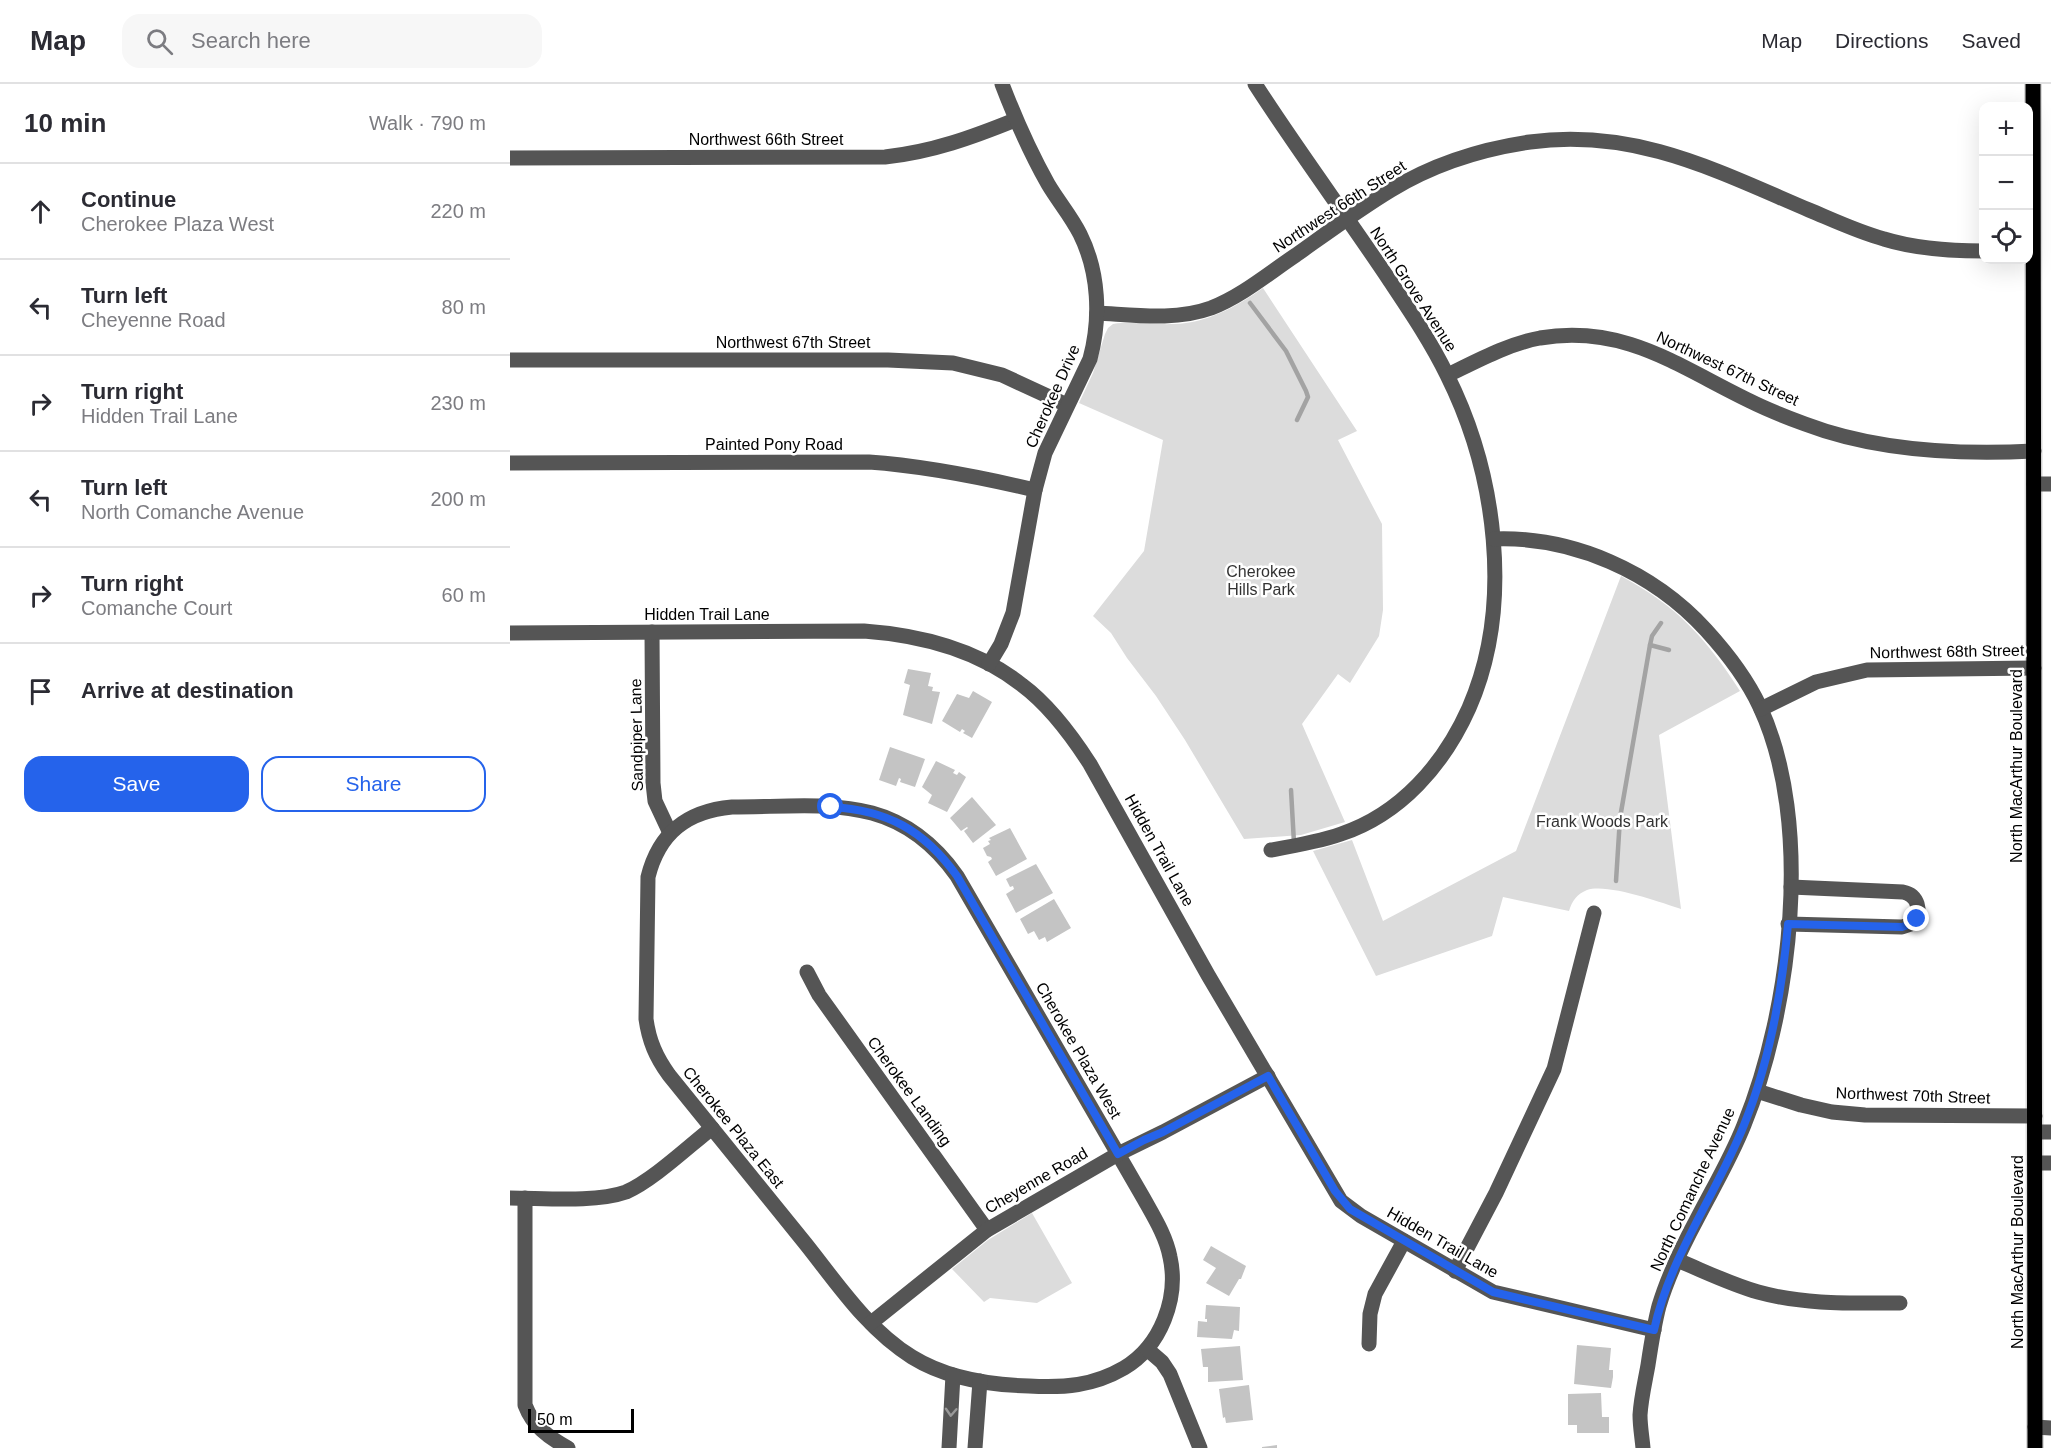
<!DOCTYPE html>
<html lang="en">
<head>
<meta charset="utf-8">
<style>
  :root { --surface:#fff; --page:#f7f7f7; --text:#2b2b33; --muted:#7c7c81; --line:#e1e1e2; --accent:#2563eb }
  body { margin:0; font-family:Helvetica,sans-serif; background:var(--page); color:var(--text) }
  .controls { position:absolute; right:18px; top:18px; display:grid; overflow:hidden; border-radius:12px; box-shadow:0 6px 24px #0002 }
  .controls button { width:54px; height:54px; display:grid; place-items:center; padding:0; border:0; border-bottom:2px solid var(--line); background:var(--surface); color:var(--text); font:30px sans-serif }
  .scale { position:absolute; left:18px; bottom:15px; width:106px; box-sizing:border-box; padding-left:6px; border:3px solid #000; border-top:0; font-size:16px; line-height:21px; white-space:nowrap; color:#000; -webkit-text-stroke:4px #fff; paint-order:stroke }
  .stop { position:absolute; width:18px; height:18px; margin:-14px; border:4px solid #2563eb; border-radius:50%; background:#fff }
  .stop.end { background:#2563eb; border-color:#fff; box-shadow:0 2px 6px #0008 }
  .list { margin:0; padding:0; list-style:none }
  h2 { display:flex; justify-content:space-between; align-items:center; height:78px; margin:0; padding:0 24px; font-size:26px }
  h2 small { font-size:20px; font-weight:400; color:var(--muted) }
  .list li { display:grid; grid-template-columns:39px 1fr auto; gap:18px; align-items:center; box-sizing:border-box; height:96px; padding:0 24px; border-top:2px solid var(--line) }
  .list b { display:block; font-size:22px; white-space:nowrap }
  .list p { margin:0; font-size:20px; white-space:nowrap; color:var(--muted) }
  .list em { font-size:20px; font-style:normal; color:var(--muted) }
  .actions { display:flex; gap:12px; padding:18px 24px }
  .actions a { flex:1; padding:14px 0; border:2px solid var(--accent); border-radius:18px; text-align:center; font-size:21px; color:var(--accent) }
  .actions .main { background:var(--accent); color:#fff }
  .icon { flex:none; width:33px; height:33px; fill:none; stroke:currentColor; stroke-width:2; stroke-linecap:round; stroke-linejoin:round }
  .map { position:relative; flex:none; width:1541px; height:1364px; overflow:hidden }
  header { display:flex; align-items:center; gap:36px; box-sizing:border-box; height:84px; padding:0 30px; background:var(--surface); border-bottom:2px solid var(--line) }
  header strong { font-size:28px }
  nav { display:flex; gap:33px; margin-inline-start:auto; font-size:21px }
  .search { width:420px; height:54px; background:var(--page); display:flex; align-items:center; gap:15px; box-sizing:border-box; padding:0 21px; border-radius:18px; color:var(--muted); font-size:22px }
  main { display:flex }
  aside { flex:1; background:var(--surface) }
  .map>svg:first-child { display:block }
</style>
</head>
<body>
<header>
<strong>Map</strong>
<div class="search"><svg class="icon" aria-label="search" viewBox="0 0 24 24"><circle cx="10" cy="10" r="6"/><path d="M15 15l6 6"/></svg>Search here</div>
<nav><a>Map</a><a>Directions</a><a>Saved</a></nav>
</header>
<main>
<aside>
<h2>10 min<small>Walk · 790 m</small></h2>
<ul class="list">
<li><svg class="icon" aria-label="ahead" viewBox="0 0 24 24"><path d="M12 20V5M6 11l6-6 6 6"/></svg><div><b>Continue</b><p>Cherokee Plaza West</p></div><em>220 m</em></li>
<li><svg class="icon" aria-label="left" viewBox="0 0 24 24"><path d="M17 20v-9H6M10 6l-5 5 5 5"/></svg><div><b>Turn left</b><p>Cheyenne Road</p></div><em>80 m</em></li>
<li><svg class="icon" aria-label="right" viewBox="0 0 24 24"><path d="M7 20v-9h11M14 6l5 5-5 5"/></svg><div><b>Turn right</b><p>Hidden Trail Lane</p></div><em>230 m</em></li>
<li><svg class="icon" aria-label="left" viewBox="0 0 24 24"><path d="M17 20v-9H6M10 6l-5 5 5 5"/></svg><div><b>Turn left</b><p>North Comanche Avenue</p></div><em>200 m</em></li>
<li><svg class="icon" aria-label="right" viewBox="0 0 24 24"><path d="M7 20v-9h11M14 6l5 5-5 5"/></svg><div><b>Turn right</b><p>Comanche Court</p></div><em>60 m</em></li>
<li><svg class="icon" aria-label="arrive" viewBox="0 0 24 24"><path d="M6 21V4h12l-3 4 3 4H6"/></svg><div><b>Arrive at destination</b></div></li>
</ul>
<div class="actions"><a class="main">Save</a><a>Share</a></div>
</aside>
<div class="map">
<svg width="1541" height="1364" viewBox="0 0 1541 1364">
  <rect width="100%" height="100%" fill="#fff"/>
  <!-- green -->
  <g fill="#dcdcdc">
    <path d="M753 204 847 347 828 356 872 440 873 526 869 552 840 599 828 590 792 640 835 738 791 751 734 755 675 656 646 612 617 574 601 549 583 532 634 467 653 356 569 319 583 289 595 250 598 244 603 240C623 237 644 241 664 240 697 239 726 223 753 204Z"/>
    <path d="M1111 492C1167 522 1196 554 1230 607L1149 651 1171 825C1150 818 1097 799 1077 806 1067 810 1062 817 1059 827L993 813 982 852 866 892 803 767 842 756 873 837 1006 767Z"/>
    <path d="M522 1129 562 1199 527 1219 480 1214 474 1218 442 1185 478 1156Z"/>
  </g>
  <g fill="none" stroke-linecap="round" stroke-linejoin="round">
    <!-- stream -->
    <g stroke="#a3a3a3" stroke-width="4.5">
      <path d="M740 219 776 267 796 307 798 313 787 336"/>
      <path d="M1140 561 1159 566"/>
      <path d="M781 706 784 759"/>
      <path d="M1106 797 1110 734 1140 561 1142 552 1151 539"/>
    </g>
  </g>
  <!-- building -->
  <g fill="#c4c4c4">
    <path d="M398 585 421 589 418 602 423 603 422 607 430 608 422 640 393 631 400 601 394 599Z"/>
    <path d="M463 607 482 618 462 654 453 649 455 647 452 645 450 648 432 637 447 610 459 614Z"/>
    <path d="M380 663 415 675 405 703 390 698 391 695 389 694 386 702 369 696Z"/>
    <path d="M426 677 445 686 443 689 447 691 449 688 456 693 437 728 418 719 422 711 412 703Z"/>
    <path d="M462 713 486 741 463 759 454 747 458 744 457 743 451 747 440 734Z"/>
    <path d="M500 744 517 775 486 792 478 778 482 775 481 773 477 772 473 764 480 760 478 757 481 756 479 754Z"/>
    <path d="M526 780 543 809 506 829 496 810 504 805 503 802 500 803 496 795Z"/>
    <path d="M544 815 561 844 537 858 535 853 529 856 524 847 518 850 510 835Z"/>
    <path d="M701 1162 736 1182 731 1195H729L719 1212 696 1199 706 1184 693 1176Z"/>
    <path d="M696 1221 730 1223 729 1247 724 1246 722 1255 687 1253 688 1237 697 1238V1235H695Z"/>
    <path d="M1067 1261 1101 1264 1099 1286H1103V1293L1101 1304 1064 1300Z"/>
    <path d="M730 1262 733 1296 698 1298V1283H693L691 1265Z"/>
    <path d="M739 1301 743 1336 716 1339 715 1333 713 1334 709 1305Z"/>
    <path d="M1091 1309 1092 1333H1099V1349H1067V1341H1058V1310Z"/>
    <path d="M767 1361V1364H752V1363Z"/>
  </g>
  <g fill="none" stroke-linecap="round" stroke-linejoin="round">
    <defs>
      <path id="major" d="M1523 0 1525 1364"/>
    </defs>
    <!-- major casing -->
    <use href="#major" stroke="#dbdbdb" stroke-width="18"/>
    <!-- minor -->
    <g stroke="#555" stroke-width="15">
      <path d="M745 0C788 67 836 131 880 197 900 227 921 258 937 291 986 389 1004 521 959 624 934 680 891 730 831 750 808 758 784 762 761 766"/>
      <path d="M0 74 375 73C422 68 463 53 505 36"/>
      <path d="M587 229C625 231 665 237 701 224 732 212 759 189 786 171 817 149 848 126 881 106 922 81 972 65 1020 58 1125 44 1205 86 1299 126 1323 136 1348 148 1374 155 1406 165 1440 167 1474 167"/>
      <path d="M0 276H378L443 279 492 291 557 321"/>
      <path d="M938 291C967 277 998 260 1030 254 1115 240 1169 283 1240 317 1258 326 1276 333 1295 340 1366 367 1448 371 1524 367"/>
      <path d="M0 379 359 378C416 382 470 393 525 406"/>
      <path d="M1524 400H1541"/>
      <path d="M984 455C1063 452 1143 488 1196 546 1217 569 1237 595 1250 623 1304 739 1281 926 1234 1041 1221 1074 1203 1104 1187 1135 1172 1163 1158 1192 1149 1222 1144 1241 1141 1261 1138 1281 1135 1298 1131 1314 1130 1331 1130 1342 1132 1353 1133 1364"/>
      <path d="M142 548 143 699 145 717 160 749"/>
      <path d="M0 549 354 547C409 551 468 566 512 601 539 621 562 652 580 680L698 891 831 1117 851 1132 983 1208 1144 1246"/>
      <path d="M479 580 491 560 503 529 525 406 535 369 580 275C591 234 589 188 570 150 561 132 548 117 538 100 520 68 505 34 492 0"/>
      <path d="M1251 625 1306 598 1357 586 1524 584"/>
      <path d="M222 723C314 723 387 707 447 792 496 876 544 960 593 1044 607 1068 620 1091 634 1115 644 1133 656 1152 660 1173 669 1214 651 1262 614 1284 583 1302 554 1304 519 1302 479 1301 436 1294 402 1273 357 1245 327 1199 295 1159 249 1103 204 1047 159 991 146 973 139 957 136 935L138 793C149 749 177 727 222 723Z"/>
      <path d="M1278 840 1392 843 1404 839C1412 827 1408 811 1393 808L1281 803"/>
      <path d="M297 888 309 911 477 1146"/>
      <path d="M1247 1007 1291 1021 1322 1028 1355 1031 1525 1032"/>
      <path d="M1525 1048H1541"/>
      <path d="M1525 1079H1541"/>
      <path d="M0 1114C33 1114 85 1119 116 1108 142 1097 179 1062 202 1044"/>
      <path d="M15 1114V1321C23 1342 38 1353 58 1364"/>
      <path d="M1167 1176C1194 1187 1220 1200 1248 1208 1295 1221 1343 1219 1390 1219"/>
      <path d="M945 1187 986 1109 1044 985 1084 829"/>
      <path d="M361 1239 477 1146 608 1070 653 1048 758 992"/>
      <path d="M859 1260 860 1230 865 1210 894 1157"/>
      <path d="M637 1265 652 1278 660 1290 690 1364"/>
      <path d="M1525 1343 1541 1344"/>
      <path d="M439 1364 443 1291"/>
      <path d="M465 1364 470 1297"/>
    </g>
    <!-- major -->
    <use href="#major" stroke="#000" stroke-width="15"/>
  </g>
  <!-- one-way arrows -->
  <defs><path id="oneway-chevron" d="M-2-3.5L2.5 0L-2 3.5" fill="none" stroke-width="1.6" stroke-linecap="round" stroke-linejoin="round" transform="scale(1.5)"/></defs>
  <use stroke="#999" href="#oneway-chevron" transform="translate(441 1328) rotate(93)"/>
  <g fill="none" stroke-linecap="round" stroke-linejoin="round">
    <!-- route -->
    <path stroke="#2563eb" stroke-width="8" d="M321 723C377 726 414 746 447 792L608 1070 634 1056 653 1048 758 992 825 1107 840 1125 983 1208 1144 1246C1160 1172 1206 1111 1234 1041 1260 977 1272 908 1278 840L1392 843 1404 839 1407 835"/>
  </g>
  <g text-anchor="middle" stroke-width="5" stroke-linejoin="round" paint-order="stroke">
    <!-- street labels -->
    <g font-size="16" fill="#000" stroke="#fff">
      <text x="256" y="61">Northwest 66th Street</text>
      <text transform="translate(829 122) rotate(-33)" y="6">Northwest 66th Street</text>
      <text transform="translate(904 205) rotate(57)" y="6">North Grove Avenue</text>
      <text x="283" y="264">Northwest 67th Street</text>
      <text transform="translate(1218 284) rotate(25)" y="6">Northwest 67th Street</text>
      <text transform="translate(542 312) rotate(-66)" y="6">Cherokee Drive</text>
      <text x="264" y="366">Painted Pony Road</text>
      <text x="197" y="536">Hidden Trail Lane</text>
      <text transform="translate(1437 567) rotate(-1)" y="6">Northwest 68th Street</text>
      <text transform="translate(126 651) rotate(-91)" y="6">Sandpiper Lane</text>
      <text transform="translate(1506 682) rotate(-90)" y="6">North MacArthur Boulevard</text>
      <text transform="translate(650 766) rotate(61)" y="6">Hidden Trail Lane</text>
      <text transform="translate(569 966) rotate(60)" y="6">Cherokee Plaza West</text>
      <text transform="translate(400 1007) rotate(54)" y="6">Cherokee Landing</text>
      <text transform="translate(1403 1011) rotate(2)" y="6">Northwest 70th Street</text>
      <text transform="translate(224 1043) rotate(51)" y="6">Cherokee Plaza East</text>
      <text transform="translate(526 1096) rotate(-30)" y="6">Cheyenne Road</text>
      <text transform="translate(1182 1105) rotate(-65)" y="6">North Comanche Avenue</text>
      <text transform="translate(933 1158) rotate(30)" y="6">Hidden Trail Lane</text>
      <text transform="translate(1507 1168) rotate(-90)" y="6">North MacArthur Boulevard</text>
    </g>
    <!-- park labels -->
    <g font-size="16" fill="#333" stroke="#fff">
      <text x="751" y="493">Cherokee<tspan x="751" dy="18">Hills Park</tspan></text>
      <text x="1092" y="743">Frank Woods Park</text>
    </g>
  </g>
</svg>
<div class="controls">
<button>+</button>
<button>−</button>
<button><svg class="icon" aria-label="locate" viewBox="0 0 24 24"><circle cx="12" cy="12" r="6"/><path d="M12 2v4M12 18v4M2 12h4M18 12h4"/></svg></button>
</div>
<div class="scale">50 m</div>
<div class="stop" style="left:321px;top:723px"></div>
<div class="stop end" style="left:1407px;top:835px"></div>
</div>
</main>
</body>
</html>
